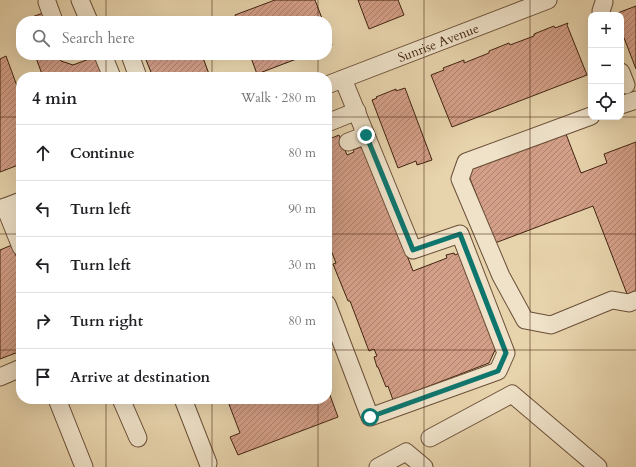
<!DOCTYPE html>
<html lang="en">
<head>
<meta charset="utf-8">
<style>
  :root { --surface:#fff; --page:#f6f6f6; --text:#202124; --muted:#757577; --line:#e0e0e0 }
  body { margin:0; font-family:Cardo,serif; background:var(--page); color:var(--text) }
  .controls { position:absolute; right:12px; top:12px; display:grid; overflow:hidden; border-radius:8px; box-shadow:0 4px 16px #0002 }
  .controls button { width:36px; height:36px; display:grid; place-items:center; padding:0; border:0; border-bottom:1px solid var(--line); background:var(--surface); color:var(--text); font:20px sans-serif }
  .stop { position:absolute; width:12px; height:12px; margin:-9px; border:3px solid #0f766e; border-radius:50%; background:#fff }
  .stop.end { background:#0f766e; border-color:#fff; box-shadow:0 1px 4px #0008 }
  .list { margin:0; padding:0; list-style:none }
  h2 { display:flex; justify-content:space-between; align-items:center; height:52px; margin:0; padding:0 16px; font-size:17px }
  h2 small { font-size:13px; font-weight:400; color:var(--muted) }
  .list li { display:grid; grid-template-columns:26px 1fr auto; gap:12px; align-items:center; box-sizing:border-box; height:56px; padding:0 16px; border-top:1px solid var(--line) }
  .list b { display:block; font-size:15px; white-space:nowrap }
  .list em { font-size:13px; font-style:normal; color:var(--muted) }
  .icon { flex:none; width:22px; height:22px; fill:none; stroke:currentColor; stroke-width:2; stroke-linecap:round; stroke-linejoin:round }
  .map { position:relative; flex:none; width:636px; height:467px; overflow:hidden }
  .search { position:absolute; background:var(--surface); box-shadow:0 4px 16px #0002; left:16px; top:16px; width:316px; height:44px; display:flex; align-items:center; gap:10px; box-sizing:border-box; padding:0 14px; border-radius:16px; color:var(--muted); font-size:15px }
  .panel { position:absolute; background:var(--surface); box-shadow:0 4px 16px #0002; left:16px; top:72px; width:316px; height:332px; border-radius:16px }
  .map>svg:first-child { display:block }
</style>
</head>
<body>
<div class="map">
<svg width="636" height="467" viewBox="0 0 636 467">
  <defs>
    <pattern id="building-hatch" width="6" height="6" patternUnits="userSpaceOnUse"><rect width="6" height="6" fill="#d49f88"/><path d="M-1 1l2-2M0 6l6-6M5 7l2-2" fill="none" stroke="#ae816e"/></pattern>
  </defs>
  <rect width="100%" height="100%" fill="#e7d3ac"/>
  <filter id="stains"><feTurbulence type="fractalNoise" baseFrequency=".005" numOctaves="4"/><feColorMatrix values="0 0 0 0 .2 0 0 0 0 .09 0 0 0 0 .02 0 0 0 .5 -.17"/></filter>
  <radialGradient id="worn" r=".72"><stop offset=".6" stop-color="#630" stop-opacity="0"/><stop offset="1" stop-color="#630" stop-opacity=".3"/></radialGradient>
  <!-- building -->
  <g fill="url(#building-hatch)" stroke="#412310">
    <path d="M275 0H315L323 21H237L235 15Z"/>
    <path d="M358 0H398L404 15 369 29Z"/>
    <path d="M636 6V69L621 30V15H615V14Z"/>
    <path d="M43 13 46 21H21Z"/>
    <path d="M568 23 567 25 587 75 452 127 431 75 444 70 443 68 464 60V63L489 53V51L509 43 510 45 534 36V34L554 26 555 28Z"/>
    <path d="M327 32 332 45 327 47Z"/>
    <path d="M35 55H59L61 61 73 65 97 56 105 77H43Z"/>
    <path d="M158 55H202L209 74 201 77H153L146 60Z"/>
    <path d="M250 55H307L257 74Z"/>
    <path d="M6 56 21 97V164L0 172V59Z"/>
    <path d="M405 88 432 160 417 165 416 161 398 168 372 100 377 98 376 97 396 89V91Z"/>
    <path d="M566 134 581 173 607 163 604 154 636 142V291L627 294 593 206 495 243 467 171Z"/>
    <path d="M339 135 347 155 354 152 353 150 361 147 362 149 366 148 413 271 447 258 446 255 454 253 455 255 460 253 496 348 489 363 393 400 388 386 386 387 378 367H377L374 357 377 356 374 349 369 351 350 301H348L333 264 336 263 327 240V140Z"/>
    <path d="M12 245 21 269V351L0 359V250Z"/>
    <path d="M327 387 338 417 238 455 230 437 240 433 227 399H327Z"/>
  </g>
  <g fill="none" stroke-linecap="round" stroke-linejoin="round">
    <defs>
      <g id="minor">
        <path d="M80 0 89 21"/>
        <path d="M47 2 54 21"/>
        <path d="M602 15 601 11 604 2"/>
        <path d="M103 55 112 77"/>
        <path d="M130 55 138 77"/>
        <path d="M621 72 626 85"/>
        <path id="s1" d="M327 85 548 0"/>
        <path d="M621 105 636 100"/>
        <path d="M591 116 466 162 460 179 501 276 525 320 551 325 612 300 629 303 636 300"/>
        <path d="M327 123 357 111"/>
        <path d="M348 142 366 135"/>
        <path d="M5 207 21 247"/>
        <path d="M0 209 21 201"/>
        <path d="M327 304 370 417 498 371 506 353 460 234 413 250 343 79"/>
        <path d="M0 377 21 368"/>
        <path d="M57 399 84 467"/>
        <path d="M121 399 138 438"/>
        <path d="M183 399 208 463"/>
        <path d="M430 438 512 394 598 467"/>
        <path d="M378 467 406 452 424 467"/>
      </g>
    </defs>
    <!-- minor casing -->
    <use href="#minor" stroke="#6a4f37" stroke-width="19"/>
    <!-- minor -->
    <use href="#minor" stroke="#efe2c9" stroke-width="17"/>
  </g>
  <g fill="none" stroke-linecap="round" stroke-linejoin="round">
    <!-- route -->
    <path stroke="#0f766e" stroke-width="5" d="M366 135 413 250 460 234 506 353 498 371 370 417"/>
  </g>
  <!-- grid -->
  <path fill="none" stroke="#412310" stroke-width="1" stroke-opacity="0.55" d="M106 0V21M212 0V21M318 0V21M424 0V467M530 0V467M106 55V77M212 55V77M318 55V77M0 117H21M327 117H591M621 117H636M0 234H21M327 234H636M0 350H21M327 350H636M106 399V467M212 399V467M318 399V467"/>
  <g text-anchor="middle" stroke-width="3" stroke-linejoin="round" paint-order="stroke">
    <!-- street labels -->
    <g font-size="13" fill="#412310" stroke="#efe2c9">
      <text dy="5" stroke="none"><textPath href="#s1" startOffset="119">Sunrise Avenue</textPath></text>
    </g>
  </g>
  <rect width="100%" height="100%" filter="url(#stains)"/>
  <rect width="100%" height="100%" fill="url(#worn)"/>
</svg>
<div class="controls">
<button>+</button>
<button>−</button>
<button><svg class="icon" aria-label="locate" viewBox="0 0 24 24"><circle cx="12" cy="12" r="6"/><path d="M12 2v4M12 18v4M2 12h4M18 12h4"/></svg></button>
</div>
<div class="stop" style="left:370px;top:417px"></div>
<div class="stop end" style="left:366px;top:135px"></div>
<div class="search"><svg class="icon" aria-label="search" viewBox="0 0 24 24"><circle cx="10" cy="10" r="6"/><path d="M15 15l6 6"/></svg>Search here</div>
<section class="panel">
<h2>4 min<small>Walk · 280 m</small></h2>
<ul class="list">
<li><svg class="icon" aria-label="ahead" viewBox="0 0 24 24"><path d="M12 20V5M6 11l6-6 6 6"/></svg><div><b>Continue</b></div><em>80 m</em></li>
<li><svg class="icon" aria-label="left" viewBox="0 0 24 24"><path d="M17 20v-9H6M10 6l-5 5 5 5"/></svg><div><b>Turn left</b></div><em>90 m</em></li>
<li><svg class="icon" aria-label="left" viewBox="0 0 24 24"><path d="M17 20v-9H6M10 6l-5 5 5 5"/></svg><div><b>Turn left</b></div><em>30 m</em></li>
<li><svg class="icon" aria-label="right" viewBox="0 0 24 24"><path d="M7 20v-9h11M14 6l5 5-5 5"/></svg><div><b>Turn right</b></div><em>80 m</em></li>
<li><svg class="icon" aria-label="arrive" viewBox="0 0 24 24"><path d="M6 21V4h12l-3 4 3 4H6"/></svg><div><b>Arrive at destination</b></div></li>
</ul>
</section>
</div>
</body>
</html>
